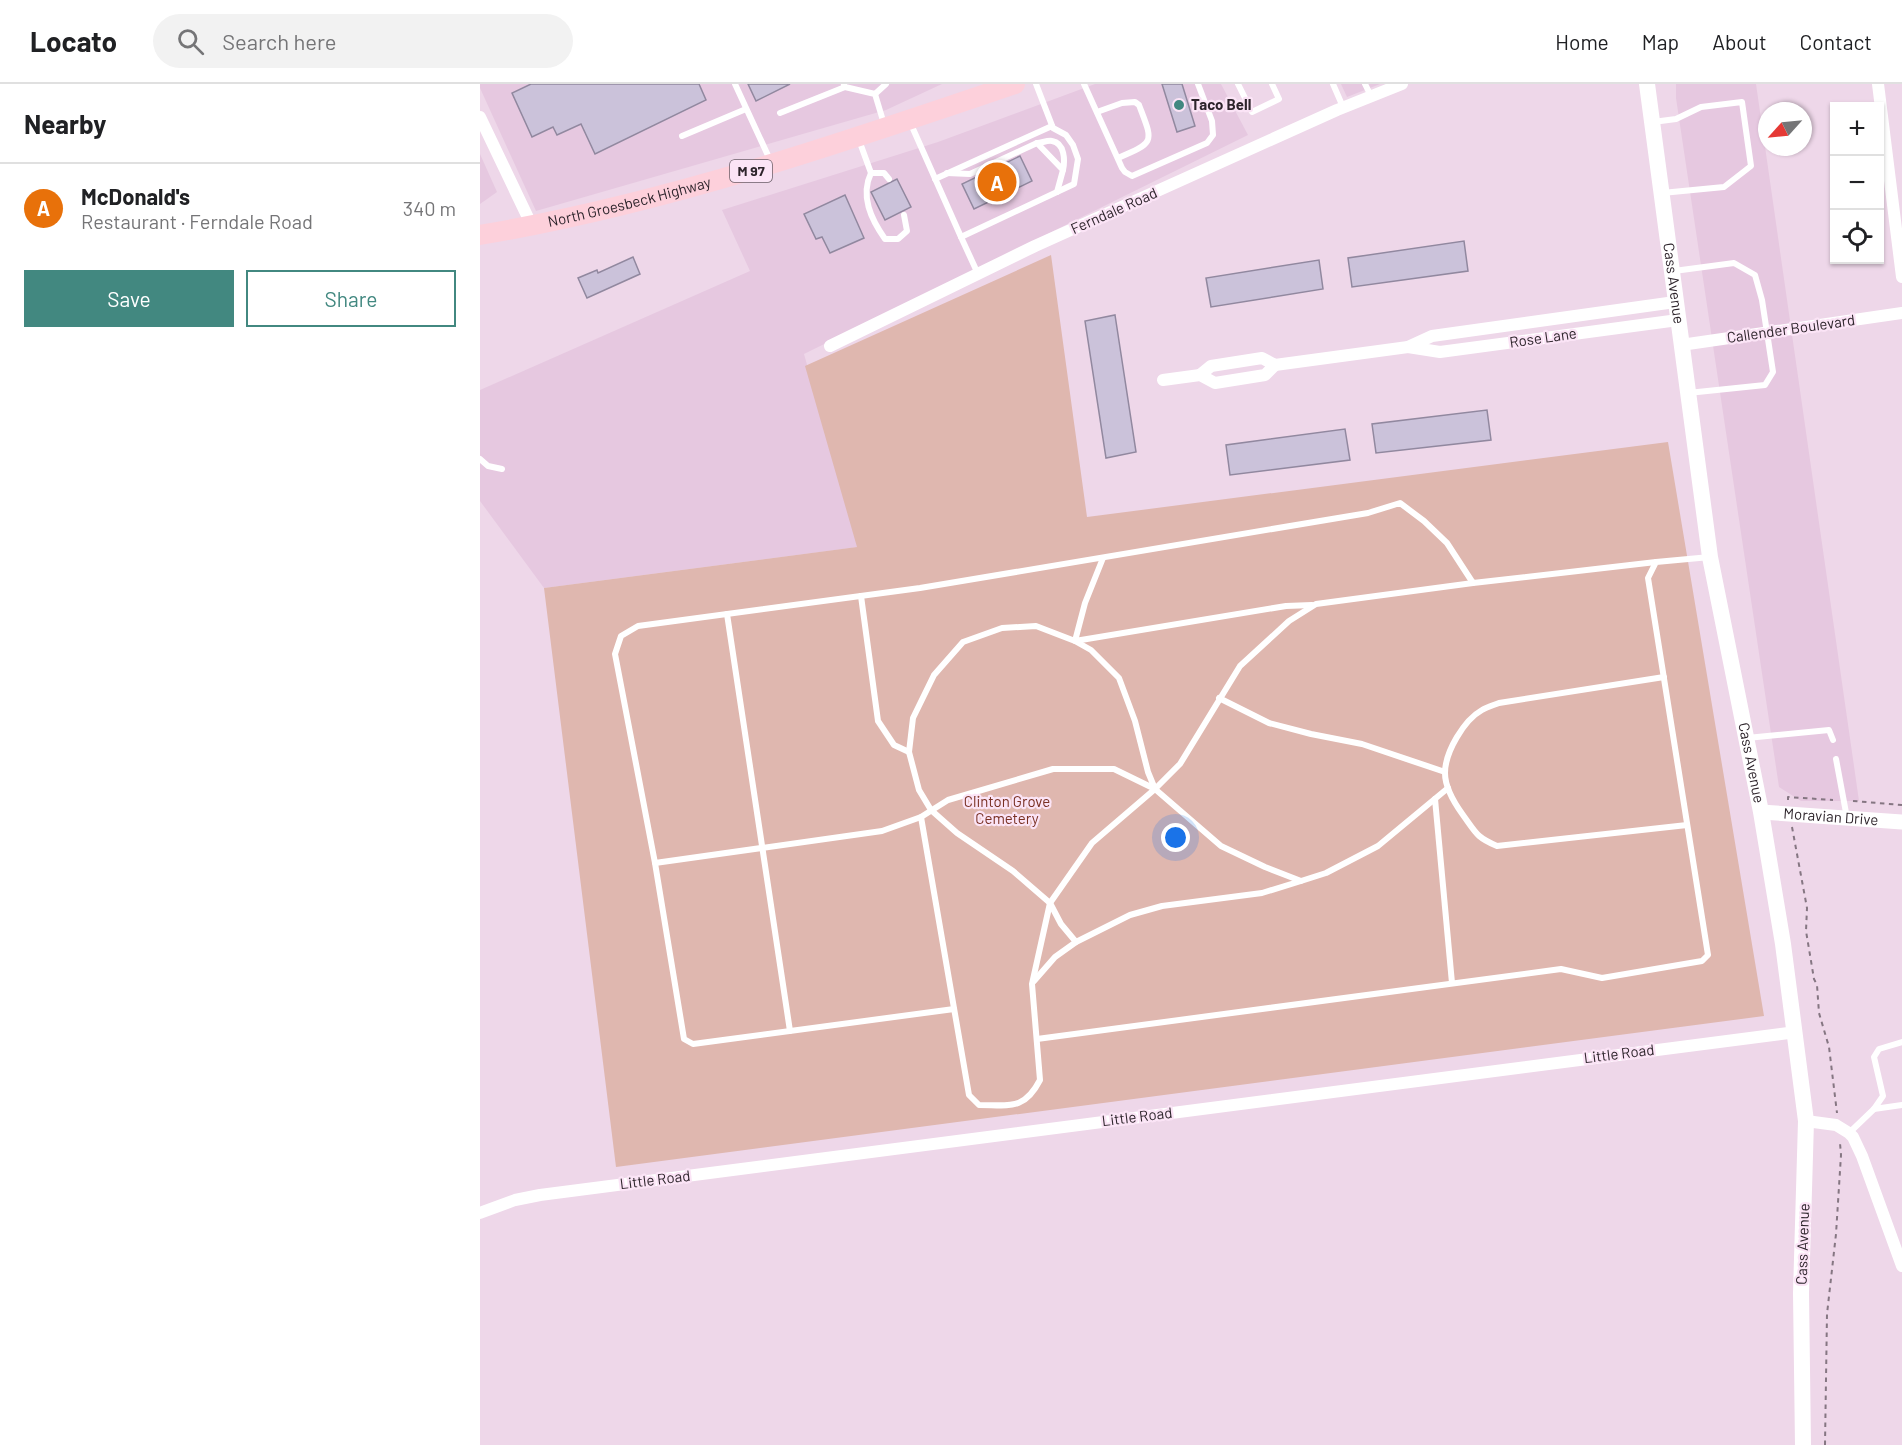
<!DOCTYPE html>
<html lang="en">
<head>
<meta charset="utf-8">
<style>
  :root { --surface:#fff; --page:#f2f2f2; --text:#202124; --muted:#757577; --line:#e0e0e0; --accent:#428880 }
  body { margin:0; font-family:Barlow,sans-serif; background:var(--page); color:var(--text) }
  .controls { position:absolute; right:18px; top:18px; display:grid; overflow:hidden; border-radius:0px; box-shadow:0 2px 4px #0004 }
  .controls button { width:54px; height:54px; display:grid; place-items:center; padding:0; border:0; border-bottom:2px solid var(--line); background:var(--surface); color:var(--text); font:30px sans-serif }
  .compass { position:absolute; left:1278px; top:18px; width:54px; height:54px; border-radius:50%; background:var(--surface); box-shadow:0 2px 4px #0004; rotate:243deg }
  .you { position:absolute; left:696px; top:754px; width:21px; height:21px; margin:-15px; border:4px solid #fff; border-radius:50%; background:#1a73e8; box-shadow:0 0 0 9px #1a73e833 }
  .badge { display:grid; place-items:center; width:39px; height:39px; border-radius:50%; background:var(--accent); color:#fff; font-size:20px; font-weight:700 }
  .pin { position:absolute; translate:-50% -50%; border:3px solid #fff; box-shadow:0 2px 6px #0006 }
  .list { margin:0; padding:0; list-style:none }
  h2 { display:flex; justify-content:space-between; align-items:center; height:78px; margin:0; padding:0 24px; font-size:26px }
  h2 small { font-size:20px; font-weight:400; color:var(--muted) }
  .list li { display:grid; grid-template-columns:39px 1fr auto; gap:18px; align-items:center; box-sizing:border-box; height:90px; padding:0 24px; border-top:2px solid var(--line) }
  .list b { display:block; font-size:22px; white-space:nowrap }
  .list p { margin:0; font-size:20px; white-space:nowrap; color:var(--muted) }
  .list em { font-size:20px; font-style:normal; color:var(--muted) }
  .actions { display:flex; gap:12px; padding:18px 24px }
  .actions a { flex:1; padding:14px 0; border:2px solid var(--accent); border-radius:0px; text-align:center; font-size:21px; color:var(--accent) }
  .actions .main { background:var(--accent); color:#fff }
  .icon { flex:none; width:33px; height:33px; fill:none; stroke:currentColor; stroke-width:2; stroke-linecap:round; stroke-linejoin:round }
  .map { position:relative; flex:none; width:1422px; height:1361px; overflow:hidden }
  header { display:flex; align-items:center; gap:36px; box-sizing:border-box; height:84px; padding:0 30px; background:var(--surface); border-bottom:2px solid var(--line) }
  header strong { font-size:28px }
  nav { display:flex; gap:33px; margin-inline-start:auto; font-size:21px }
  .search { width:420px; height:54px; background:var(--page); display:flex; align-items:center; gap:15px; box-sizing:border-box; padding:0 21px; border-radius:33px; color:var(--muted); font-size:22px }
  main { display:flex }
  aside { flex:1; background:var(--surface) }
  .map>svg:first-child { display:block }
</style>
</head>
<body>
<header>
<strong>Locato</strong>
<div class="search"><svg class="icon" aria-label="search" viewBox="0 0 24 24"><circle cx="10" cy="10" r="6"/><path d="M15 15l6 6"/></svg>Search here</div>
<nav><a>Home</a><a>Map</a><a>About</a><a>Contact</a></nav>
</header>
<main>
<aside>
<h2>Nearby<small></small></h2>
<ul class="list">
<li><span class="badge" style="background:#e8710a">A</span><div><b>McDonald's</b><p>Restaurant · Ferndale Road</p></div><em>340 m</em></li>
</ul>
<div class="actions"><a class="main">Save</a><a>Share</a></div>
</aside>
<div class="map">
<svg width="1422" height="1361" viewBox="0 0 1422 1361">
  <rect width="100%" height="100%" fill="#eed7e9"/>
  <!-- built -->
  <g fill="#e6c8e0">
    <path d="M0 0H462L406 26 56 127 0 4Z"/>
    <path d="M615 0H741L768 51 324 270 378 463 64 504 0 417V306L270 187 242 126 458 58Z"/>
    <path d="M861 0H900L867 13Z"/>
    <path d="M1196 0H1276L1379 717H1321L1299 703 1196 14Z"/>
    <path d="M0 70 17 108 0 120Z"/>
  </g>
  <!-- green -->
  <path fill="#dfb7af" d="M571 171 607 433 1188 358 1284 932 136 1083 64 504 377 463 325 282Z"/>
  <!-- building -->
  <g fill="#cbc2da" stroke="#91889f" stroke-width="1.5">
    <path d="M51 0H219L226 16 115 70 101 40 77 51 73 43 52 53 32 9Z"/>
    <path d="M268 0H310L276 17Z"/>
    <path d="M682 0H702L715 42 697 48Z"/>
    <path d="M540 72 552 97 494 125 482 100Z"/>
    <path d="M417 95 431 123 405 136 391 108Z"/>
    <path d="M365 111 384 154 350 169 342 153 336 155 324 130Z"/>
    <path d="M984 157 988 187 872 203 868 174Z"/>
    <path d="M153 173 160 190 107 214 98 194 117 186 118 189Z"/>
    <path d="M839 176 843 205 731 223 726 194Z"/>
    <path d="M635 231 656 368 626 374 605 237Z"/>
    <path d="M1007 326 1011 356 896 369 892 340Z"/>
    <path d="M865 345 870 376 750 391 746 361Z"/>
  </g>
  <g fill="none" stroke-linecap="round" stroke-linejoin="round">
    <!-- path -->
    <g stroke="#857682" stroke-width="2" stroke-dasharray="4.5 4.5" stroke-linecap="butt">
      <path d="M1308 716V713L1353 716"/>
      <path d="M1373 717 1422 721"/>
      <path d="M1312 743 1327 824 1326 847 1334 895 1337 901 1339 929 1349 963 1357 1029"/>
      <path d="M1345 1361 1347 1230 1356 1150 1361 1071 1360 1059"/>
    </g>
    <!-- service -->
    <g stroke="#fff" stroke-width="6">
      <path d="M255 0 291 78"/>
      <path d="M604 0 642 84 645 88 652 92 727 59 733 51 732 37 718 0"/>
      <path d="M758 0 772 28 799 15 792 0"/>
      <path d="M853 0 863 23"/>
      <path d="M885 0 891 12"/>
      <path d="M364 1 365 3 395 10 404 40"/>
      <path d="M395 10 406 0"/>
      <path d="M617 28 642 19 655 18 659 21C673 58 676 58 638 74"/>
      <path d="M300 29 365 3"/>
      <path d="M430 38 481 153 594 100 598 75 593 61 586 51 573 44 556 0"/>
      <path d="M1173 38 1196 35 1221 23 1262 18 1271 82 1244 103 1182 109"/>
      <path d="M202 52 266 25"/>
      <path d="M379 56 391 89"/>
      <path d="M557 59C561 59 568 56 572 57 585 59 585 77 583 86"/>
      <path d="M467 89 490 90 557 59 583 86 577 108"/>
      <path d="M409 95 404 89H391C380 112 391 135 405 155H418L427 147 424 131"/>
      <path d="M455 95 572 42"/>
      <path d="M481 153 498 190"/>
      <path d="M1194 187 1254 179 1275 191 1282 216 1293 288 1285 301 1208 309"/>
      <path d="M0 375 8 382 22 385"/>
      <path d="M623 474 605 519 595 557 806 522 832 521"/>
      <path d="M381 512 398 637 414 661 429 668"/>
      <path d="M247 530 310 947"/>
      <path d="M1184 593 1019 619C1014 621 1007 623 1002 626 984 636 965 668 965 689 965 703 975 720 983 731 996 749 996 753 1017 762L1207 741"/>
      <path d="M739 614 789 639 831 650 882 660 965 688"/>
      <path d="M1267 654 1349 646 1353 656"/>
      <path d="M1356 675 1367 734"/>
      <path d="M968 704 898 762 846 789 821 797 785 783 741 762 675 705 634 685H573L468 716 441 733 402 747 175 779 135 570 141 552 158 542 440 504 888 429 920 419 944 437 967 459 993 499 1176 478"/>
      <path d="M955 715 972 899"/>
      <path d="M441 733 489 1011 499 1021C529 1021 544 1027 560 996L552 900 570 819 612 759 675 705 700 680 760 582 809 537 836 520 993 499"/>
      <path d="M175 779 204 955 213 960 474 925"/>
      <path d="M596 858 581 840 570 819 533 787 477 749 451 726 439 706 429 668 433 634 454 591 483 558 522 544 556 542 595 557 611 566 639 594 655 637 668 688 675 705"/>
      <path d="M554 897 575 873 596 858 650 831 682 822 782 809 821 797"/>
      <path d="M557 955 1081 885 1122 894 1222 877 1228 871 1168 494 1176 478 1230 473"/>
      <path d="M1394 1025 1422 1021"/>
      <path d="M1369 1049 1394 1025 1403 1012 1394 973 1399 965 1422 958"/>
    </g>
    <!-- minor -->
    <g stroke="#fff" stroke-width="12">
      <path d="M1398 0 1422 193"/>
      <path d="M0 33 52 142"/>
      <path d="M1201 261 1422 229"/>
      <path d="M350 262 555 162 857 26 922 0"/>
      <path d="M928 263 960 268 1198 236"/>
      <path d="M720 291 731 282 782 274 795 281 928 263 952 252 1195 218"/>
      <path d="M683 296 720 291 735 299 785 291 795 281"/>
      <path d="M1326 1037 1356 1041 1369 1049 1373 1053 1382 1072 1422 1182"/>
      <path d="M0 1129 35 1116 60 1111 1316 948"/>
    </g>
    <!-- tertiary -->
    <path stroke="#fff" stroke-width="15" id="s1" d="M1281 728 1422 738"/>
    <!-- secondary -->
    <path stroke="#fff" stroke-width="16" id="s2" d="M1167 0 1230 473 1281 728 1303 860 1326 1037 1321 1209 1323 1361"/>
    <!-- primary -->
    <path stroke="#fdd0db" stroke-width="20" id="s3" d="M0 151C183 120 359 60 535 0"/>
  </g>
  <!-- markers -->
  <circle fill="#428880" stroke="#fbe4f6" stroke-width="2" cx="699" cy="21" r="6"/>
  <g text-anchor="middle" stroke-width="4.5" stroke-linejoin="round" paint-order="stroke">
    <!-- shield labels -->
    <rect fill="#fbe4f6" stroke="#6b5e68" stroke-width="1.5" x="250" y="76" width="42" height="22" rx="4.5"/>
    <g font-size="14" font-weight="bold" fill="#2d242b">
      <text x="271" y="92">M 97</text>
    </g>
    <!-- poi labels -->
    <g font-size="15" font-weight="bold" fill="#2d242b" stroke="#fbe4f6" text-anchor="start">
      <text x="711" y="26">Taco Bell</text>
    </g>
    <!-- street labels -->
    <g font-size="15" fill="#2d242b" stroke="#fbe4f6">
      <text dy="5" stroke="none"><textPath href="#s3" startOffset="153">North Groesbeck Highway</textPath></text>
      <text transform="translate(634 127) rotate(-24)" y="5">Ferndale Road</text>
      <text dy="5" stroke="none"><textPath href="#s2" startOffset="201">Cass Avenue</textPath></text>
      <text transform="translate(1311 245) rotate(-8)" y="5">Callender Boulevard</text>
      <text transform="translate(1063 254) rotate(-8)" y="5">Rose Lane</text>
      <text dy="5" stroke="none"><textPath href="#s2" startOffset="687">Cass Avenue</textPath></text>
      <text dy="5" stroke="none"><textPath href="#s1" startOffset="70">Moravian Drive</textPath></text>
      <text transform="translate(1139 970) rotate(-7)" y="5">Little Road</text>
      <text transform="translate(657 1033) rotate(-7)" y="5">Little Road</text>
      <text transform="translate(175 1096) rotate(-7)" y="5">Little Road</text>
      <text transform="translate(1323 1160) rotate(-88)" y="5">Cass Avenue</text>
    </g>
    <!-- park labels -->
    <g font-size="15" fill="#793023" stroke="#fbe4f6">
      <text x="527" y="723">Clinton Grove<tspan x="527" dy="17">Cemetery</tspan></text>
    </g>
  </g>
</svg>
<div class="controls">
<button>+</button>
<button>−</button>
<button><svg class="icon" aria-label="locate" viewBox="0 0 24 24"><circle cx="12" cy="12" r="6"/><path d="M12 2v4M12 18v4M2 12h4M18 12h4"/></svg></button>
</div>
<svg class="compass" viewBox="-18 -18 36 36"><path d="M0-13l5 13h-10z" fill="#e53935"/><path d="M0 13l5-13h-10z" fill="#757577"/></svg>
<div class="you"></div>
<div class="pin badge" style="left:517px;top:98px;background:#e8710a">A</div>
</div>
</main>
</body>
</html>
